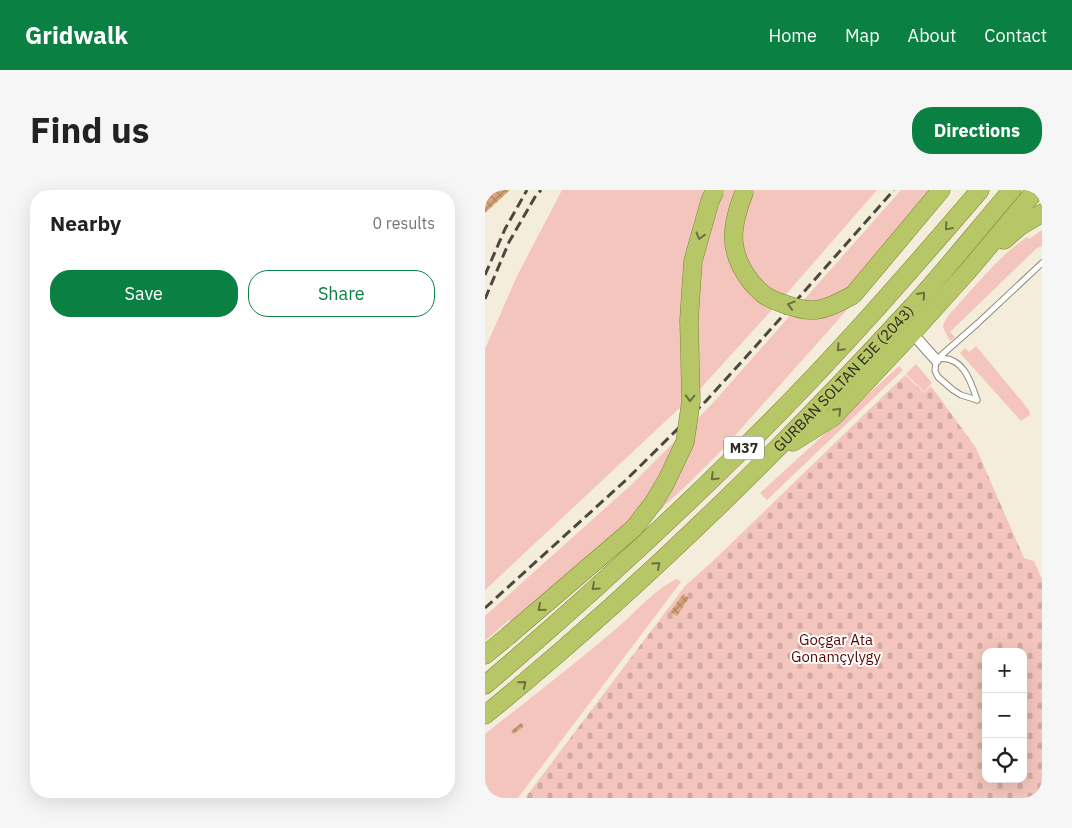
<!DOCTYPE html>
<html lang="en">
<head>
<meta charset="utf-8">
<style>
  :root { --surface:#fff; --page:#f6f6f6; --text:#222; --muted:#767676; --line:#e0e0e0; --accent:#0b8043 }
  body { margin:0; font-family:"IBM Plex Sans",sans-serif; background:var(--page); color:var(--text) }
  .controls { position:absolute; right:15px; bottom:15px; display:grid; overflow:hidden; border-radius:10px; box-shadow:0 5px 20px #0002 }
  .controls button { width:45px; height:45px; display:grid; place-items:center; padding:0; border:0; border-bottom:1px solid var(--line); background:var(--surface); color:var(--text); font:25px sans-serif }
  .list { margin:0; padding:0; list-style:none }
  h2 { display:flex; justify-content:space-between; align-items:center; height:65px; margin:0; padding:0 20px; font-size:21px }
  h2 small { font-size:16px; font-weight:400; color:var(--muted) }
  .actions { display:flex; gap:10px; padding:15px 20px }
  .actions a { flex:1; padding:11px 0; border:1px solid var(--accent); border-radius:20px; text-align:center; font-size:18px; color:var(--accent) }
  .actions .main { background:var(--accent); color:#fff }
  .icon { flex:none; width:28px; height:28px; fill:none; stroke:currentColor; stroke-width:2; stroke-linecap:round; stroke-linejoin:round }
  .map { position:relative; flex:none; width:557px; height:608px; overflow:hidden; border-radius:20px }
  header { display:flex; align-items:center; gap:30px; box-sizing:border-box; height:70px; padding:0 25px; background:var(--accent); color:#fff }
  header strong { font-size:24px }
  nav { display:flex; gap:28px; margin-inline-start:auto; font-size:18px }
  .intro { display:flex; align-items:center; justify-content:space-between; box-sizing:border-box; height:120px; padding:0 30px }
  h1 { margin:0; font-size:35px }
  .button { padding:12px 22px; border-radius:20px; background:var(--accent); color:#fff; font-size:18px; font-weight:700 }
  main { display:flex; gap:30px; padding:0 30px }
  aside { flex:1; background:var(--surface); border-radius:20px; box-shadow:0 5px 20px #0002 }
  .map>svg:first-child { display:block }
</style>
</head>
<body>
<header>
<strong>Gridwalk</strong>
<nav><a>Home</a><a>Map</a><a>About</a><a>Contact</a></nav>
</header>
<div class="intro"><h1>Find us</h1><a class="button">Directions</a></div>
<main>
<aside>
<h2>Nearby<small>0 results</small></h2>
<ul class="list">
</ul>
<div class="actions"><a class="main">Save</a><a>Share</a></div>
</aside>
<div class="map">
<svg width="557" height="608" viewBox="0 0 557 608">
  <defs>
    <pattern id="cemetery-stones" width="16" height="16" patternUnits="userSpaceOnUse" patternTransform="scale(1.25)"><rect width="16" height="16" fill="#f4c5bd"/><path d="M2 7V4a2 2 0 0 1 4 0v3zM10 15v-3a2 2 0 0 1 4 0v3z" fill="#d1a9a2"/></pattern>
    <pattern id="building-cross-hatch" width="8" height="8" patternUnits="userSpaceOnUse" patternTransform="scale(1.25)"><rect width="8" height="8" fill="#daa479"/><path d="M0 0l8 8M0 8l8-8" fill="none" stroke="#b18663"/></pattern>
  </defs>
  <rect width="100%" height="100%" fill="#f5eddb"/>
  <!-- grass -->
  <g fill="#f4c5bd">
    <path d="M77 0H392L304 101 215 199 0 400V159L32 86Z"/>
    <path d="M416 0H466L353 130 238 259 203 294 131 361 36 446 24 430 0 451V426L146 295 226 215Z"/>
    <path d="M557 40V56L552 58 465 142 470 147 465 151 458 137C460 126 471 118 478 109 498 87 517 64 542 47L544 49Z"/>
    <path d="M491 156 544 220 545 225 536 231 475 163 480 158 484 162Z"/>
    <path d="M431 174 447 193 439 202 421 184Z"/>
    <path d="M414 176 418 180 282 310 275 303Z"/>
    <path d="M191 389 194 390 196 392 33 608H0V544C44 509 89 475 132 438 151 422 169 400 191 389Z"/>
  </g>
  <!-- cemetery -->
  <path fill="url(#cemetery-stones)" fill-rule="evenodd" d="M420 185 439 203 446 196 491 258 539 368 549 371 557 389V608H40L200 396 228 371ZM501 462H538V589H501Z"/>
  <!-- building -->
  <g fill="url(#building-cross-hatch)">
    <path d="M0 0H25L0 23Z"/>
    <path d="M198 404 204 408 192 426 185 422Z"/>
    <path d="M36 533 39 536 29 544 26 541Z"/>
  </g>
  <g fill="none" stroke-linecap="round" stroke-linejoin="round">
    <defs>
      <g id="service">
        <path d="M452 169C477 164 486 191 492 210"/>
        <path d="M492 210 476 205 468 200 453 187 450 181 451 170 493 133 557 73"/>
      </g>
      <path id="minor" d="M427 143 451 170"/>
      <g id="trunk">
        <path d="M519 50 534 37 557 23"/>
        <path d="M368 105 456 0"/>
        <path d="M308 252 348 227 427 143 483 81 551 0"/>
        <path d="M0 465 23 446"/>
        <path d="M0 495C92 417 182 334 268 249 348 170 422 85 495 0"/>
        <path id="s1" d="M0 525C152 401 293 263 426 118 461 80 493 39 527 0"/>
      </g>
    </defs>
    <!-- service casing -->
    <use href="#service" stroke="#8f8878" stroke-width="7"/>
    <!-- minor casing -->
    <use href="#minor" stroke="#8f8878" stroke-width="12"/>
    <!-- trunk casing -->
    <use href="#trunk" stroke="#7b8635" stroke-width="19"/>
    <!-- service -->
    <use href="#service" stroke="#fff" stroke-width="5"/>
    <!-- minor -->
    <use href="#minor" stroke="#fff" stroke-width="10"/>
    <!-- trunk -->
    <use href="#trunk" stroke="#b7c666" stroke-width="18"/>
    <!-- rail -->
    <g stroke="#4b4840" stroke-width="3" stroke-dasharray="10 5" stroke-linecap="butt">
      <path d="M0 85 20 39 42 0"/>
      <path d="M0 109 24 52 50 7 56 0"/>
      <path d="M0 418 141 290 221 211 270 157 409 0"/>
    </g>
    <defs>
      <g id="trunk-bridge">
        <path d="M260 0C255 13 250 26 249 40 246 64 260 89 278 104 286 111 315 120 325 120 340 121 356 111 368 105"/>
        <path d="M23 446 149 338 169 312 181 292 200 252 206 211 204 130 208 71 225 11 230 0"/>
      </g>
    </defs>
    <!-- trunk-bridge casing -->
    <use href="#trunk-bridge" stroke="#7b8635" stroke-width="19" stroke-linecap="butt"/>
    <!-- trunk-bridge -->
    <use href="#trunk-bridge" stroke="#b7c666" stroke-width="18"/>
  </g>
  <!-- one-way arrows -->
  <defs><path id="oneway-chevron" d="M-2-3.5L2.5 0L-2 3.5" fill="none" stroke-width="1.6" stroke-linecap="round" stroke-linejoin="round" transform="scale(1.25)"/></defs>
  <g stroke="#6b7041">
    <use href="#oneway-chevron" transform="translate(463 37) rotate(131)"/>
    <use href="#oneway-chevron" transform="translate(215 46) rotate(105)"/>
    <use href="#oneway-chevron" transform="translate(437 105) rotate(-49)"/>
    <use href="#oneway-chevron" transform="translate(306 115) rotate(-163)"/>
    <use href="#oneway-chevron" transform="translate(355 158) rotate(133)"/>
    <use href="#oneway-chevron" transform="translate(205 208) rotate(91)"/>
    <use href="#oneway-chevron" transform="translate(353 221) rotate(-46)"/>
    <use href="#oneway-chevron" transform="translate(229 287) rotate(136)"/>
    <use href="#oneway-chevron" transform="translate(172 375) rotate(-42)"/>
    <use href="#oneway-chevron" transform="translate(110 397) rotate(138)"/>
    <use href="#oneway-chevron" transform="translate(56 418) rotate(139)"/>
    <use href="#oneway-chevron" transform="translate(38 494) rotate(-39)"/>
  </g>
  <g text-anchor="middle" stroke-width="4" stroke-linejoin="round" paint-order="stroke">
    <!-- shield labels -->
    <rect fill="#fff" stroke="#6b6a65" stroke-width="1" x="239" y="246.5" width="40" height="23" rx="4"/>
    <g font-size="14" font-weight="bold" fill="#2c2a23">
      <text x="259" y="263">M37</text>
    </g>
    <!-- street labels -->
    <g font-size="15" fill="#2c2a23" stroke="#fff">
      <text dy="5" stroke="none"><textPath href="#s1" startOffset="492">GURBAN SOLTAN EJE (2043)</textPath></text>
    </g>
    <!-- park labels -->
    <g font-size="15" fill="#5b0804" stroke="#fff">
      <text x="351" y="455">Goçgar Ata<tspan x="351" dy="17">Gonamçylygy</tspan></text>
    </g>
  </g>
</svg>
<div class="controls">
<button>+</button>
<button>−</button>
<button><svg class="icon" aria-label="locate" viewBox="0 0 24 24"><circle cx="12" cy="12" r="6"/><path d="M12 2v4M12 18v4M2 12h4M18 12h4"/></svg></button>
</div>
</div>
</main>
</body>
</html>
